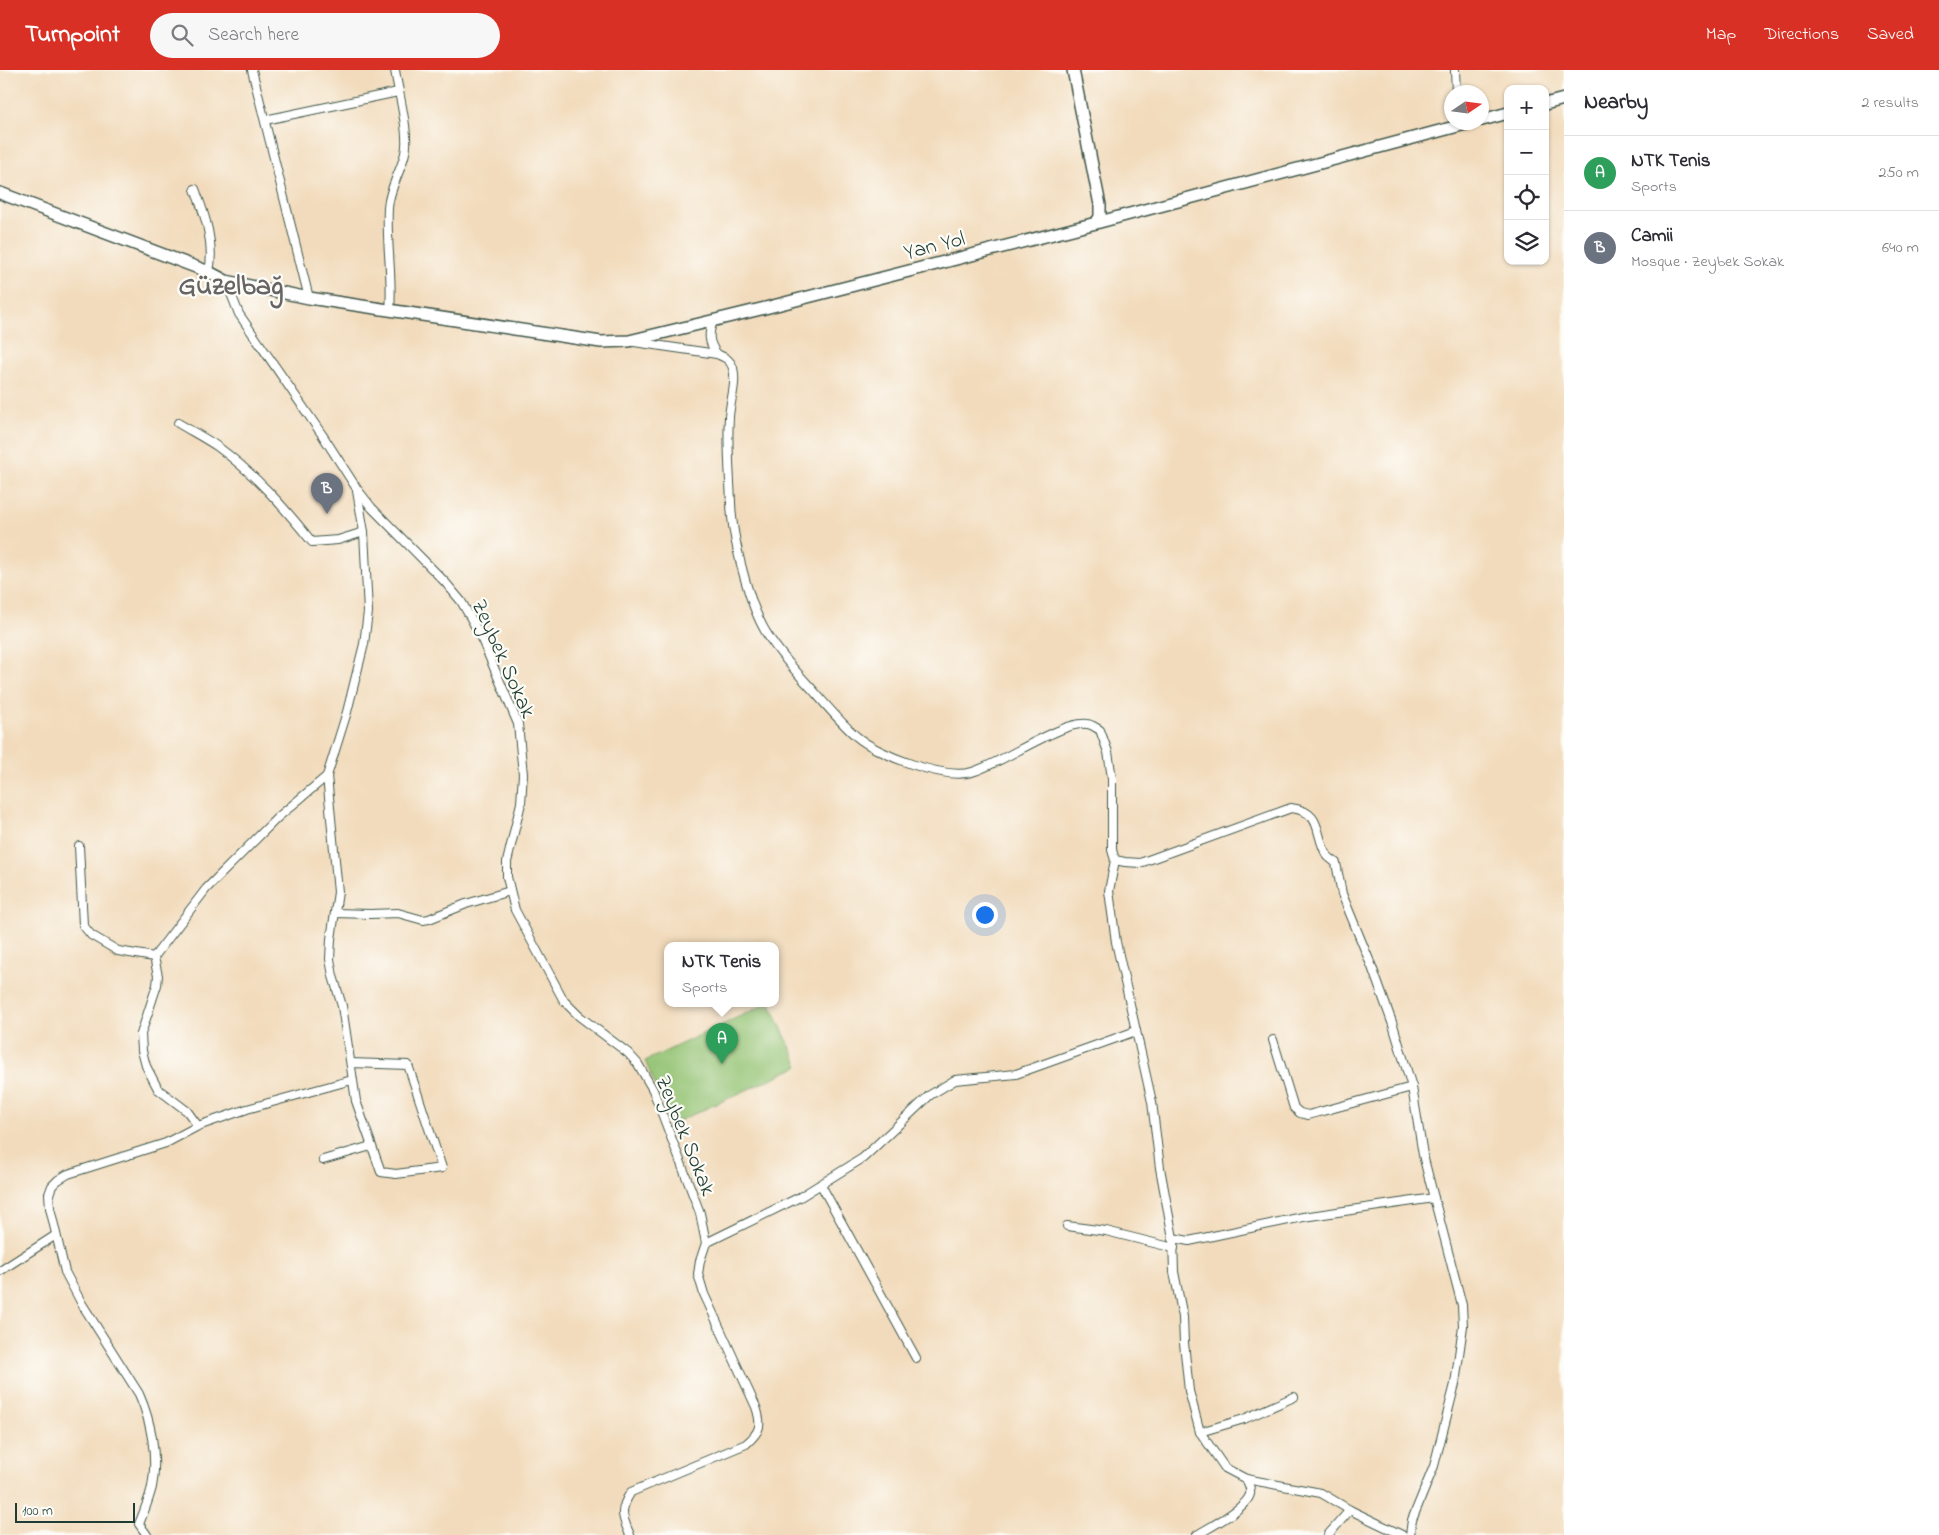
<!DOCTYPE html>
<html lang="en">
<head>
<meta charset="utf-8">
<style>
  :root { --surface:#fff; --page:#f7f7f7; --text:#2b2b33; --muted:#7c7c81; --line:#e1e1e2; --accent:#d93025 }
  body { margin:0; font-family:"Indie Flower",sans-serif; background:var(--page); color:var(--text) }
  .controls { position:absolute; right:15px; top:15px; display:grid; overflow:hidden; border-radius:10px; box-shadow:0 1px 4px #0004 }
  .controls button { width:45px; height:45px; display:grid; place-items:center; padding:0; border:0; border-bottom:1px solid var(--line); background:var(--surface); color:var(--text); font:25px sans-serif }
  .compass { position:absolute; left:1444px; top:15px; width:45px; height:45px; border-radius:50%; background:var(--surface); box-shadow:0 1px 4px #0004; rotate:77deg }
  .scale { position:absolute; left:15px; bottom:12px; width:120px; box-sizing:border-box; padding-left:5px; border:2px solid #1f3d34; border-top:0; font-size:14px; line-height:18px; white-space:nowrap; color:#1f3d34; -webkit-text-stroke:4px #fdfcf7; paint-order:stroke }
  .you { position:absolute; left:984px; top:844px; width:18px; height:18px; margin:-12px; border:4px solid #fff; border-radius:50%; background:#1a73e8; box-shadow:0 0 0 8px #1a73e833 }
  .badge { display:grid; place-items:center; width:32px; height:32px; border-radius:50%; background:var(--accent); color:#fff; font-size:16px; font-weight:700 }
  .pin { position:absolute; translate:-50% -41px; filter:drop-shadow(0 1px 2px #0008) }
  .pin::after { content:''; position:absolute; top:26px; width:18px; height:15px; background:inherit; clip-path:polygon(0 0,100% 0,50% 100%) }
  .popup { position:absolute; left:664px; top:872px; width:115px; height:65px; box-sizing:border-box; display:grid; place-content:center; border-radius:10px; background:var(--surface); filter:drop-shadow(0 1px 4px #0005); font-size:16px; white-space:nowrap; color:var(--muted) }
  .popup b { font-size:19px; color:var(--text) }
  .popup::after { content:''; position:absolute; left:50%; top:100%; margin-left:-10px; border:10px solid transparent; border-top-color:var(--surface) }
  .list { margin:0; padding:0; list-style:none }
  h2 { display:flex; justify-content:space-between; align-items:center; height:65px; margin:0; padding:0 20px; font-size:21px }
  h2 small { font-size:16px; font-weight:400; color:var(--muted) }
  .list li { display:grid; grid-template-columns:32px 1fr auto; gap:15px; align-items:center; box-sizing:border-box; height:75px; padding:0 20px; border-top:1px solid var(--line) }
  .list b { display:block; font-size:19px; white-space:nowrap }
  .list p { margin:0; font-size:16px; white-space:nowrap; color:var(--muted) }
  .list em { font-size:16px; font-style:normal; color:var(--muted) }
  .icon { flex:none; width:28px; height:28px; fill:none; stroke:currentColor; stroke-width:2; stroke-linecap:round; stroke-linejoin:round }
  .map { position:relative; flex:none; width:1564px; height:1465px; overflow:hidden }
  header { display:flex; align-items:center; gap:30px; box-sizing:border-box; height:70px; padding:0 25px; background:var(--accent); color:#fff }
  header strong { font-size:24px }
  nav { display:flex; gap:28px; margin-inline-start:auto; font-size:18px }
  .search { width:350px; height:45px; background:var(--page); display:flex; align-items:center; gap:12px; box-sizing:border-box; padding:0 18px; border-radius:28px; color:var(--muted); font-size:19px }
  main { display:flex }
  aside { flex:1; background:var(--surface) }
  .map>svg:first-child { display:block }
</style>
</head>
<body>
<header>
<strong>Turnpoint</strong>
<div class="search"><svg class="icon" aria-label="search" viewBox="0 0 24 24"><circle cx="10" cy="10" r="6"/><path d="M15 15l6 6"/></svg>Search here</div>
<nav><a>Map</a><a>Directions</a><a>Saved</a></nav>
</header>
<main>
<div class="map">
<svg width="1564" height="1465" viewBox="0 0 1564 1465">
  <rect width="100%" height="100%" fill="#fdfcf7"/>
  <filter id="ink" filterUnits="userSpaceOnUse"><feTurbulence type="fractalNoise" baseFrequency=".02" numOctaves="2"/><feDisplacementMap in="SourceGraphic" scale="10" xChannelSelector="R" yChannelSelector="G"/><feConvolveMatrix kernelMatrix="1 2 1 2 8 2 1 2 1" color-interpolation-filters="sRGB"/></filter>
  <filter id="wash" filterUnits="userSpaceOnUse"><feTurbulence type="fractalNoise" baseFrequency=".0096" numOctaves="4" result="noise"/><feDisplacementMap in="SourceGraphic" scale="20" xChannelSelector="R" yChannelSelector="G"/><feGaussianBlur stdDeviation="1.12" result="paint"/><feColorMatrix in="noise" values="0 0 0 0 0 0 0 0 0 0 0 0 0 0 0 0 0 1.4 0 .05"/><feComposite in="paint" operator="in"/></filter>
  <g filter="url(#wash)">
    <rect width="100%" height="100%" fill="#f2dbbc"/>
    <!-- green -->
    <path fill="#93c272" stroke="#598053" d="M768 933H770L799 996 672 1054 645 991Z"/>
  </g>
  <g filter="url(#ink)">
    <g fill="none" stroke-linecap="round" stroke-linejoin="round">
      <defs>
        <g id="street">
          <path d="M252 0 309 228"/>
          <path d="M1455 0 1456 22"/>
          <path d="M265 50 398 22"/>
          <path d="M195 119C205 145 215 174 209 202"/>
          <path d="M226 211 239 244 323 366 357 419 372 438 445 512 461 531 473 552 483 572 518 654 523 704 521 733 507 792V807L515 840 564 931 579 946 628 983 638 994 653 1020 700 1143 706 1173 700 1191 698 1204 704 1224 756 1337C762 1355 761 1361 746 1374L631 1422C619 1440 622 1447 630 1465"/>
          <path d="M390 241C393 207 386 173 388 138 389 118 401 102 405 83 410 64 398 21 395 0"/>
          <path d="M713 251C708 264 708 272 717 284"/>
          <path d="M634 272 717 284C724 287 730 289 733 298 737 314 730 331 729 347 727 375 730 405 731 433 732 467 749 536 767 564 780 584 796 602 812 619 826 635 840 652 856 666 878 685 944 710 972 702 1001 694 1061 651 1087 654 1091 654 1096 658 1100 660L1108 682 1112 708V780L1115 790 1125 792 1140 793 1291 738C1324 742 1314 765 1327 785 1329 788 1334 791 1336 793L1342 824 1372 897 1393 955 1412 1017 1423 1085 1434 1128"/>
          <path d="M178 353C191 361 205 368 218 377 255 404 284 437 312 472L338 470 364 462"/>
          <path d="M327 706 338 822 331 869 330 889 333 906 342 936 356 1031 381 1102 396 1104 442 1098 408 995 351 993"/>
          <path d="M79 776 83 855 91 865 118 881 154 887"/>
          <path d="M1115 790 1109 821 1116 872 1152 1032 1160 1098 1173 1168 1189 1171 1303 1147 1434 1128 1462 1235 1463 1256 1455 1314 1434 1396 1412 1450 1410 1465"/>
          <path d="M335 843 370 844 398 843 423 850 429 849 466 834 510 821"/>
          <path d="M1273 970 1294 1038 1300 1043 1308 1045 1412 1017"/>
          <path d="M198 1056 187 1041 158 1019 146 996 142 981 141 964 157 915 158 906 154 887 206 819 277 748 327 706 347 642 364 574 368 542 364 462 357 421"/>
          <path d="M323 1090 371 1076"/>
          <path d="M821 1115 916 1288"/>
          <path d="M1067 1156 1106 1161 1174 1178"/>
          <path d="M1173 1168 1174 1202 1183 1247 1184 1273 1189 1321 1200 1362 1225 1398 1246 1409 1321 1423 1350 1440 1402 1465"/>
          <path d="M706 1173 800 1127 863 1088 930 1025 955 1010 1016 1004 1136 961"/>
          <path d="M0 1201 56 1165"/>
          <path d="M1200 1362 1244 1349 1294 1327"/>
          <path d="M147 1465 139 1454C144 1442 149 1429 152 1417 158 1387 151 1351 139 1324L82 1234 65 1202 50 1138 49 1124 52 1116 58 1110 68 1104 166 1073 198 1056 247 1039 352 1010"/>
          <path d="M1197 1465C1210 1457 1247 1438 1250 1424 1251 1418 1249 1414 1246 1409"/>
          <path d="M1328 1465 1350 1440"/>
        </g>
        <g id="secondary">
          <path d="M1545 34 1564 29"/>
          <path d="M1482 50 1508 43"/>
          <path d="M0 123 209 202 226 211 309 228 601 272 629 271 765 238 1096 153 1100 147V135L1073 0"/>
          <path d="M1096 153 1473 52"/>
        </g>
      </defs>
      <!-- street casing -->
      <use href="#street" stroke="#3f5548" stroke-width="10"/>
      <!-- secondary casing -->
      <use href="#secondary" stroke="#3f5548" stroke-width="14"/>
      <!-- street -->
      <use href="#street" stroke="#fff" stroke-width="8"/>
      <!-- secondary -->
      <use href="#secondary" stroke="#fff" stroke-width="11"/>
    </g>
  </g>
  <g text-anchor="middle" stroke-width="4.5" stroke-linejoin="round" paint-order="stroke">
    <!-- street labels -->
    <g font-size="22" fill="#1f3d34" stroke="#fdfcf7">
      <text transform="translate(934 174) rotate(-14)" y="8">Yan Yol</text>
      <text transform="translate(505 588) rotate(66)" y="8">Zeybek Sokak</text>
      <text transform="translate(687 1065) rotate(68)" y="8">Zeybek Sokak</text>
    </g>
    <!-- district labels -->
    <g font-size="28" font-weight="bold" fill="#676465" stroke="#fdfcf7">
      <text x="231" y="224">Güzelbağ</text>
    </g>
  </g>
</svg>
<div class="controls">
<button>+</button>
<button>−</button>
<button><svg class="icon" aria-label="locate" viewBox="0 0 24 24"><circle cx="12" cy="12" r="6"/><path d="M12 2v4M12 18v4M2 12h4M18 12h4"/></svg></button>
<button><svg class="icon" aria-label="layers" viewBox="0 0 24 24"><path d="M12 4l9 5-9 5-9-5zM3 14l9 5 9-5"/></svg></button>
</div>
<svg class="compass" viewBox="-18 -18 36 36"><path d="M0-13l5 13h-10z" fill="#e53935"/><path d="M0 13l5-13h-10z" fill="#7c7c81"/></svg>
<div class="scale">100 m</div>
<div class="you"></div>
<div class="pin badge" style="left:722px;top:994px;background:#2e9e5b">A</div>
<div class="popup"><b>NTK Tenis</b>Sports</div>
<div class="pin badge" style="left:327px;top:444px;background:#6b7280">B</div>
</div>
<aside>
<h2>Nearby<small>2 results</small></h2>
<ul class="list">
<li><span class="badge" style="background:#2e9e5b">A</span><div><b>NTK Tenis</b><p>Sports</p></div><em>250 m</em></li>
<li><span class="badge" style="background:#6b7280">B</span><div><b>Camii</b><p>Mosque · Zeybek Sokak</p></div><em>640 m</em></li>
</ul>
</aside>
</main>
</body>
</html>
